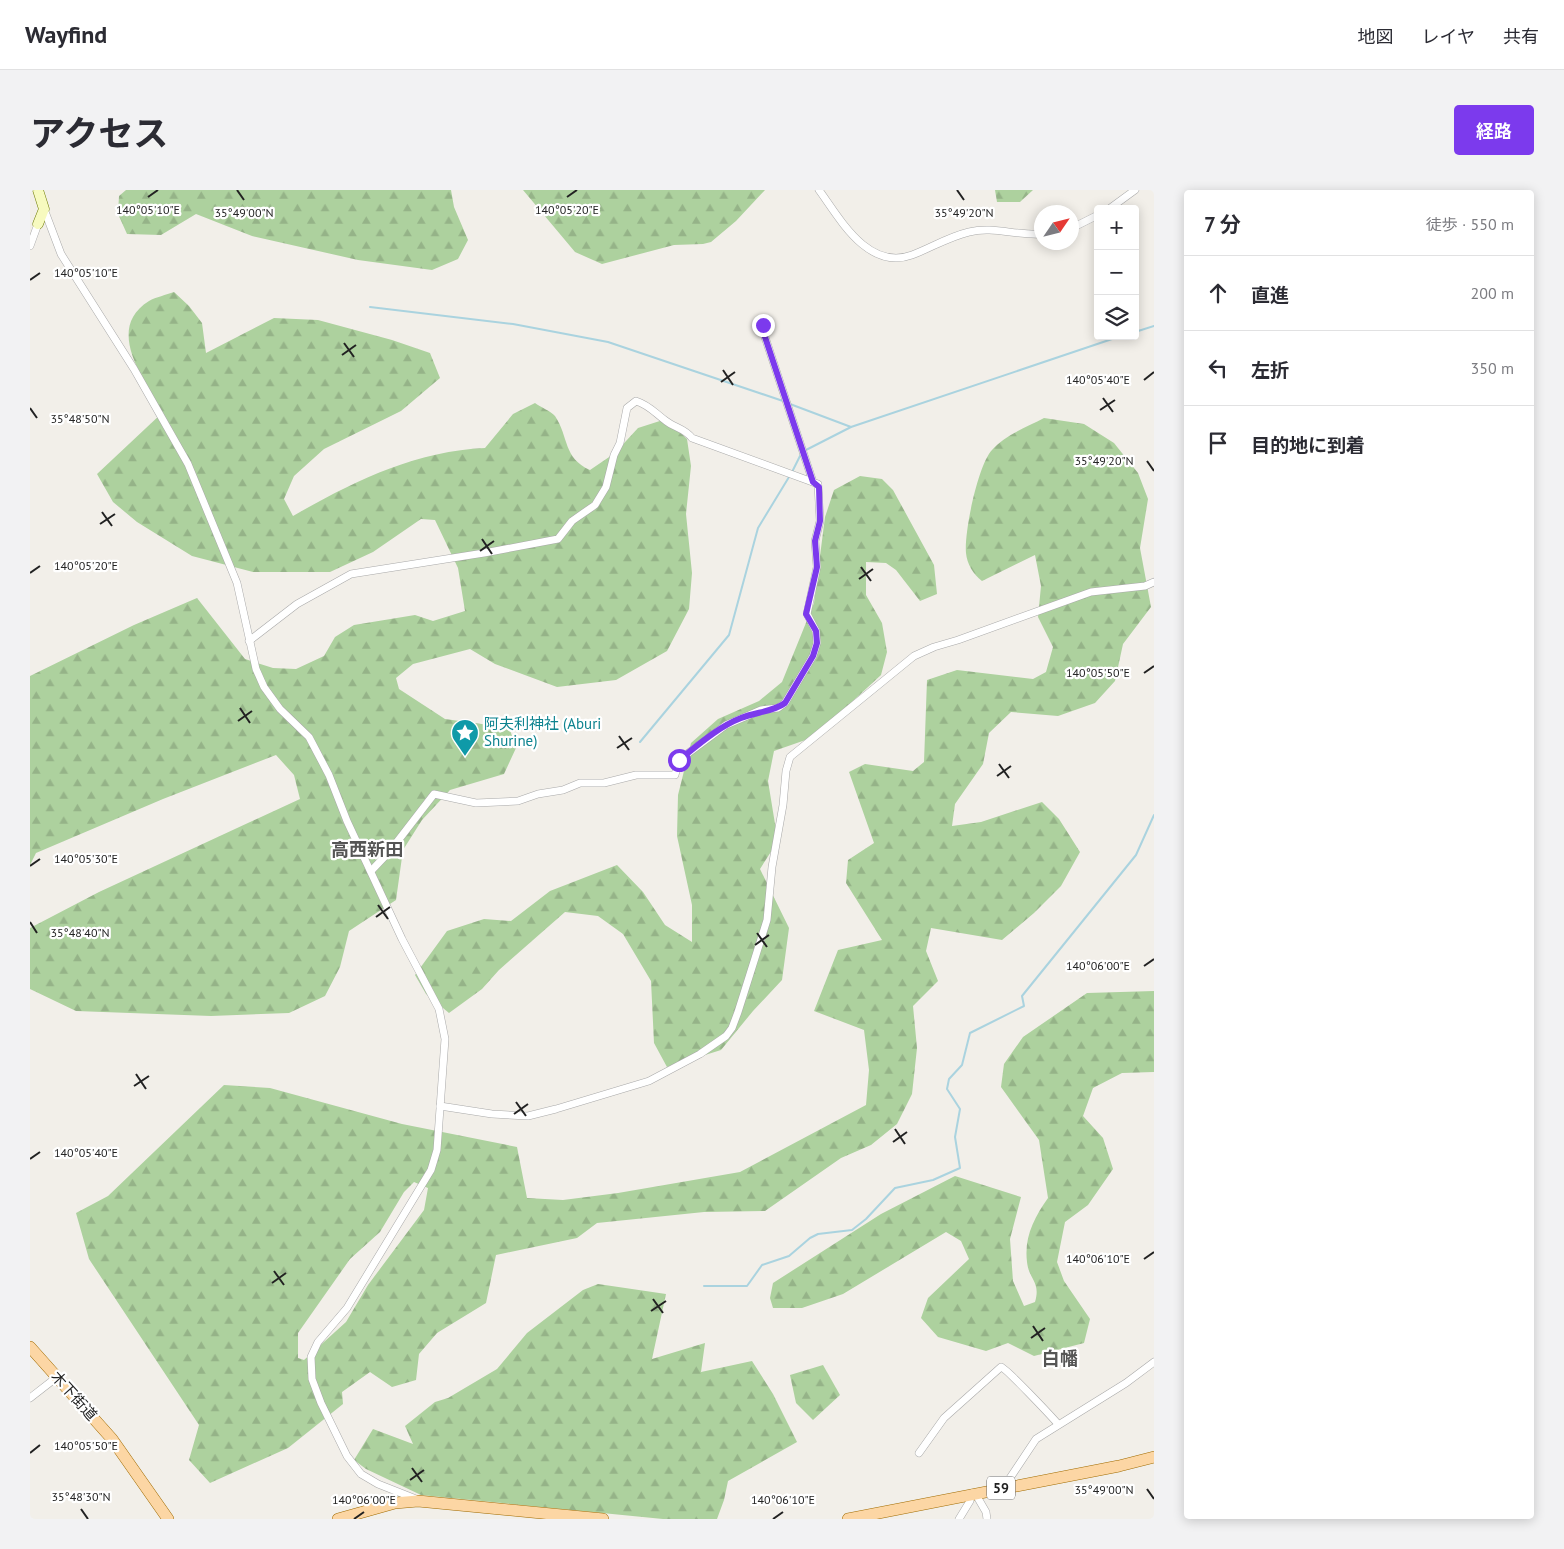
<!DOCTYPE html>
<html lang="ja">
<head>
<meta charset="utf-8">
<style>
  :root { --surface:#fff; --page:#f2f2f3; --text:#2b2b33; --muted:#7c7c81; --line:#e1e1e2; --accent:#7c3aed }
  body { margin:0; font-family:"PT Sans","Noto Sans JP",sans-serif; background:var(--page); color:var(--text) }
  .controls { position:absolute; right:15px; top:15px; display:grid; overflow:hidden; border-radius:5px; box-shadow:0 2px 12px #0003 }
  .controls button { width:45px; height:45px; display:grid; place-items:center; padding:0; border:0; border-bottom:1px solid var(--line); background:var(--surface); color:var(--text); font:25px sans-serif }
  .compass { position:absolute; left:1004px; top:15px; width:45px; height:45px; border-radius:50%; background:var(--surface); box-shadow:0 2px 12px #0003; rotate:55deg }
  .stop { position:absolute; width:15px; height:15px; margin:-11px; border:4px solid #7c3aed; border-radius:50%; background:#fff }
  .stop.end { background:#7c3aed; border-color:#fff; box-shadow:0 1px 5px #0008 }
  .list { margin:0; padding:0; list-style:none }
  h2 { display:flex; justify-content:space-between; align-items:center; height:65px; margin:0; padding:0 20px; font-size:21px }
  h2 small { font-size:16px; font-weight:400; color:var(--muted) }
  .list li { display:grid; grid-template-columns:32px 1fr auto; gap:15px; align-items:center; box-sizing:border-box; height:75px; padding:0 20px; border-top:1px solid var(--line) }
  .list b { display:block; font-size:19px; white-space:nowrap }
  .list em { font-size:16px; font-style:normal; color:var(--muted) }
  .icon { flex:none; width:28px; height:28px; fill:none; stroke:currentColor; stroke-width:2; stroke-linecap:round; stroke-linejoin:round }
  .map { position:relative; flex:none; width:1124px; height:1329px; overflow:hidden; border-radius:5px }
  header { display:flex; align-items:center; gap:30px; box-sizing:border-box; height:70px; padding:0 25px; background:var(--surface); border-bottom:1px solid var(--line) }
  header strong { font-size:24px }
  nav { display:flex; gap:28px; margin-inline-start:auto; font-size:18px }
  .intro { display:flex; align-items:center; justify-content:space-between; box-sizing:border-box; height:120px; padding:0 30px }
  h1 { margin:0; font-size:35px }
  .button { padding:12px 22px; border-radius:5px; background:var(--accent); color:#fff; font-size:18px; font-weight:700 }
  main { display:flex; gap:30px; padding:0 30px }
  aside { flex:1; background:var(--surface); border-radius:5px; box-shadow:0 2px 12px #0003 }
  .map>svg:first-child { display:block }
</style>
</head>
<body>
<header>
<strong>Wayfind</strong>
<nav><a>地図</a><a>レイヤ</a><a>共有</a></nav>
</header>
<div class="intro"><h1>アクセス</h1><a class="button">経路</a></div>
<main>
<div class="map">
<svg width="1124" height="1329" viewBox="0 0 1124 1329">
  <defs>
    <pattern id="forest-firs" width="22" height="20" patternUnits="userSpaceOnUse" patternTransform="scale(1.25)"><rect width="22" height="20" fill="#add19e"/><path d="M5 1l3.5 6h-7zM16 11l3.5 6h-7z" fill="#95b388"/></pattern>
  </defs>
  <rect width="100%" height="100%" fill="#f2efe9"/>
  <!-- forest -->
  <g fill="url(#forest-firs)" fill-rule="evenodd">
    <path d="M96 0H421L424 17 438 50 428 69 402 80 328 70 222 46 166 24 131 45 97 44 88 24 89 6Z"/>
    <path d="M493 0H735L706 31 681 52 673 54 644 55 572 74 545 62Z"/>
    <path d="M965 0H1003L990 12H967Z"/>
    <path d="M144 102 159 116 172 133 176 163 244 128 288 130 362 150 400 163 410 188 371 221 294 259 264 286 254 309 263 326C322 292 385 261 455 258L483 224 505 213C510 217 521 221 525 226 539 247 533 268 560 280L585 263 608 238 636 229 657 249 661 276 656 324 662 383 659 419 637 461 586 490 527 497 465 474 440 459 383 474 366 488 369 499 415 529 459 535 480 540 486 558 474 584 420 600 392 630 373 660 366 710 319 741 310 777 295 806 259 823 181 826 46 821 0 799V738L69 702 270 609 264 585 246 565 133 609 6 663 0 675V486L104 435 167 408 215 469 243 478 266 479 294 466 305 447 324 435 385 425 403 431 435 421 428 378 405 330 391 329 343 362 300 382H223L162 366 107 332 83 312 67 284 132 223C115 190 74 139 119 111 126 107 136 105 144 102Z"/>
    <path d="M1014 228 1054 234 1084 253 1108 283 1118 309 1110 358 1121 417 1093 454 1085 491 1065 513 1028 526 981 522 959 543 953 574 925 614 922 636 951 632 1012 612 1029 629 1050 662 1031 696 1004 723 972 750 901 738 896 761 908 791 883 816 887 858 882 904 867 934 841 955 811 968 735 1021 674 1022 567 1033 547 1048 466 1065 456 1113 407 1143 389 1164 386 1190 362 1197 340 1182 312 1202 313 1214 258 1258 180 1293 159 1270 169 1235 59 1069 46 1023 78 1006 194 895 240 898 372 934 487 957 497 1008 533 1010 588 1003 710 982 836 915 839 880 834 840 784 821 808 760 852 750 816 693 818 670 844 653 819 582 835 574 883 581 894 572 897 490 927 480 1003 489 1016 482 1023 457 1008 427 1011 396 1005 365 952 391C943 384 937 374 936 363 934 342 948 275 962 260 975 245 997 237 1014 228ZM384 992 398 998 394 1020 338 1095 316 1132 274 1170 268 1168V1143L320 1069 350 1042 374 1002Z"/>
    <path d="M830 286 852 289 863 300 904 375 907 404 890 411 866 380 856 373 836 372V405L852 433 857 462 851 485 784 547 744 561 738 591 746 640 744 657 730 679 759 738 752 790 723 821 691 860 637 877 624 853 621 791 593 744 568 726 535 722 469 780 452 799 419 823 396 804 385 785 417 741 454 729 481 731 520 701 587 675 613 702 635 735 662 752V715L647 646 648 605 661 553 688 529 729 511 752 492 784 413 795 327 804 300Z"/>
    <path d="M1124 801V882L1092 883 1063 898 1053 926 1073 948 1083 979 1058 1015 1035 1032 1027 1072 1034 1091 1060 1129 1054 1153 1004 1166 978 1153 956 1161 908 1147 891 1128 898 1108 939 1069 931 1051 916 1042 813 1104 772 1118H743L740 1108 743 1093 851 1024 925 986 991 1007 980 1049 983 1091 994 1116 1005 1112C1011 1092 999 1090 997 1072 994 1047 1004 1028 1018 1008L1009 950 971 897 974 874 993 847 1057 803Z"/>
    <path d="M568 1094 636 1104 622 1169 675 1153 671 1182 722 1171 743 1204 767 1252 698 1291 694 1310 687 1329H633L391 1305 336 1279 324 1270 343 1239 383 1254 375 1236 405 1212 418 1208 467 1179 497 1143 553 1100Z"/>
    <path d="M793 1175 810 1205 783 1230 766 1213 760 1185Z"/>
  </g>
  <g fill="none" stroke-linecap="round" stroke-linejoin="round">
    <!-- stream -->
    <g stroke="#aad3df" stroke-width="2">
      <path d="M340 117 483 134 578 152 753 211"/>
      <path d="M1105 142 1124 136"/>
      <path d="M760 214 821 237"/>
      <path d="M774 261 821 237 1091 146"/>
      <path d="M762 282 771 264"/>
      <path d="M610 552 699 445 728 338 759 287"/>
      <path d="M674 1096H717L732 1075 759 1066 780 1048 788 1044 822 1040 836 1029 865 998 903 990 930 978 925 947 930 919 917 899 919 889 932 875 940 843 994 816 992 806 1106 665 1124 625"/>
    </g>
    <defs>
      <g id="street">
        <path d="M789 0C810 29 838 81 882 65 901 58 918 47 939 42 963 36 987 46 1012 44"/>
        <path d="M14 19 31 64 104 179 158 274 207 393 226 479 234 497 250 519 279 547 299 585 317 631 372 749 409 819 415 849 407 960 401 980 317 1118 288 1152 281 1167 282 1189 291 1213 317 1266 331 1284 348 1294 386 1309"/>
        <path d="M1079 19 1105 0"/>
        <path d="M1042 38 1068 25"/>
        <path d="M0 56 8 34"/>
        <path d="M733 135V141L783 292"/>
        <path d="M219 451 267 414 321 384 454 363 528 349 542 331 565 315 576 297 584 265 590 253 597 218 606 211C619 215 625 223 636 231 645 238 654 238 662 248L788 294 790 331 785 351 787 377 777 424 786 441 787 453 783 466 755 513 748 518 731 520 696 535 649 570 645 585H606L574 593H550L533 600 508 604 488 611 446 613 404 604 360 661 341 681"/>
        <path d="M410 916 462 924 498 926 526 919 619 891 670 864 696 846 702 838 708 822 737 730 742 677 753 615 756 581 760 567 884 466 904 457 928 450 1061 402 1115 396 1124 392"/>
        <path d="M0 1208 27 1187"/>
        <path d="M889 1263 914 1228 971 1177C976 1178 1021 1226 1028 1234"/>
        <path d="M974 1297 1006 1249 1096 1193 1124 1172"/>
        <path d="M945 1303 956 1322 957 1329"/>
        <path d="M929 1329 940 1311 942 1303"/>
      </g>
      <path id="secondary" d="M8 34 14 19 8 0"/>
      <g id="primary">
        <path d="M0 1157 82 1249 138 1329"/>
        <path d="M308 1329 365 1313 388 1311 573 1329"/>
        <path d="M818 1329 1089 1276 1124 1267"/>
      </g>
    </defs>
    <!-- street casing -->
    <use href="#street" stroke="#a9a9a9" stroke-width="8"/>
    <!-- secondary casing -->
    <use href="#secondary" stroke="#707d05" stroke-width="11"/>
    <!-- primary casing -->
    <use href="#primary" stroke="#a06b00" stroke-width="12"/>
    <!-- street -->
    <use href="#street" stroke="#fff" stroke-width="7"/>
    <!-- secondary -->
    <use href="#secondary" stroke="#f7fabf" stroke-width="10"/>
    <!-- primary -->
    <use href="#primary" stroke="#fcd6a4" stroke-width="11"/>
  </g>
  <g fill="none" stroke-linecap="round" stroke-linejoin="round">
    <!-- route -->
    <path stroke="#7c3aed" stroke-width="6" d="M649 570C668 555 688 537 711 528 725 522 743 522 755 513L783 466 787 453 786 441 776 424 787 377 785 351 790 331 789 297 783 292 733 141V135"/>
  </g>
  <!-- ticks -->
  <path fill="none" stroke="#222" stroke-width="2" d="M207 0 214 10M927 0 934 10M118 7 128 0M537 7 547 0M0 90 10 83M314 153 324 167M312 165 326 155M693 180 703 195M1114 190 1124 182M691 192 705 182M1073 208 1083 222M0 218 7 228M1070 220 1085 210M1117 271 1124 281M72 322 82 336M70 334 85 324M452 349 462 364M450 361 464 351M831 377 841 391M0 383 10 376M829 389 843 379M1114 483 1124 476M210 518 220 533M208 531 222 521M589 546 599 560M587 558 602 548M969 574 979 588M967 586 981 576M0 676 10 669M348 715 358 729M346 727 360 717M0 732 7 743M727 743 737 757M725 755 739 745M1114 776 1124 769M106 884 116 899M104 896 119 886M486 912 496 926M484 924 498 914M865 939 875 954M863 952 877 942M0 969 10 962M1114 1069 1124 1062M244 1081 254 1095M242 1093 256 1083M623 1109 633 1123M621 1121 636 1111M1003 1136 1013 1151M1001 1148 1015 1138M0 1263 10 1255M382 1278 392 1292M380 1290 394 1280M1117 1299 1124 1309M51 1319 58 1329M324 1329 334 1322M743 1329 753 1322"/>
  <!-- icons -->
  <defs>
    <symbol id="sight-pin" viewBox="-11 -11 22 30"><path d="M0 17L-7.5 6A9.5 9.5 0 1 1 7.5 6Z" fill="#0f9aa8" stroke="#fff"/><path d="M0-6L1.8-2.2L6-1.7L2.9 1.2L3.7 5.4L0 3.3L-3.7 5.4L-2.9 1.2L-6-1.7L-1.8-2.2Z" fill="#fff"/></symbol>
  </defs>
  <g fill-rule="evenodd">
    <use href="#sight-pin" x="419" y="527" width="32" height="43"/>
  </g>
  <g text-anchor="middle" stroke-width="4.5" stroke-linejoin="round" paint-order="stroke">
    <!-- shield labels -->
    <rect fill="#fff" stroke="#646464" stroke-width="1" x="957" y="1286.5" width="28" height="23" rx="4"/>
    <g font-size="14" font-weight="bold" fill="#222">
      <text x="971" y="1303">59</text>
    </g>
    <!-- culture labels -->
    <g font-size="15" fill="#0d838f" stroke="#fff" text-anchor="start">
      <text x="454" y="539">阿夫利神社 (Aburi<tspan x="454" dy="17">Shurine)</tspan></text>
    </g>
    <!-- street labels -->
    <g font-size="15" fill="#222" stroke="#fff">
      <text transform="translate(44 1206) rotate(48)" y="5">木下街道</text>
    </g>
    <!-- quarter labels -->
    <g font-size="18" font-weight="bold" fill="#555" stroke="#fff">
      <text x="337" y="666">高西新田</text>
      <text x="1030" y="1175">白幡</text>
    </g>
  </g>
  <g font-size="12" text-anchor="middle" fill="#222" stroke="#fff" stroke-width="4.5" stroke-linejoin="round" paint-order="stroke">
    <text x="537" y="24">140°05'20"E</text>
    <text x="118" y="24">140°05'10"E</text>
    <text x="214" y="27">35°49'00"N</text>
    <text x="934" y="27">35°49'20"N</text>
    <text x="56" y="87">140°05'10"E</text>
    <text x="1068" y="194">140°05'40"E</text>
    <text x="50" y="233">35°48'50"N</text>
    <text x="1074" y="275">35°49'20"N</text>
    <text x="56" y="380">140°05'20"E</text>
    <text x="1068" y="487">140°05'50"E</text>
    <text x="56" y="673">140°05'30"E</text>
    <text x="50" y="747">35°48'40"N</text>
    <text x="1068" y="780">140°06'00"E</text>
    <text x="56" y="967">140°05'40"E</text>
    <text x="1068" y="1073">140°06'10"E</text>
    <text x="56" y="1260">140°05'50"E</text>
    <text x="1074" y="1304">35°49'00"N</text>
    <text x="51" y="1311">35°48'30"N</text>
    <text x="334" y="1314">140°06'00"E</text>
    <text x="753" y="1314">140°06'10"E</text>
  </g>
</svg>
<div class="controls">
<button>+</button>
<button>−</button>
<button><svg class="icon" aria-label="layers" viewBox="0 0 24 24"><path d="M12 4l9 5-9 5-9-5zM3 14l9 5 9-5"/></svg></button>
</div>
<svg class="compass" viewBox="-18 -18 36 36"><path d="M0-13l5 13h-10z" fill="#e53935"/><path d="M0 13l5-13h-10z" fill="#7c7c81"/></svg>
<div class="stop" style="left:649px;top:570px"></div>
<div class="stop end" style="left:733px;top:135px"></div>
</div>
<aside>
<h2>7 分<small>徒歩 · 550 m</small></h2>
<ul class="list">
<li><svg class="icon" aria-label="ahead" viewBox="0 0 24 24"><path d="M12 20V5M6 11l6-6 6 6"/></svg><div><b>直進</b></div><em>200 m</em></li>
<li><svg class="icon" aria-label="left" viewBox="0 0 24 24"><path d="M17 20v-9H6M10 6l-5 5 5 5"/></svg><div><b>左折</b></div><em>350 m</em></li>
<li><svg class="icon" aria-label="arrive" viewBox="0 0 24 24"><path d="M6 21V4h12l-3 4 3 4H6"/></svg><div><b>目的地に到着</b></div></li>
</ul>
</aside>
</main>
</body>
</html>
